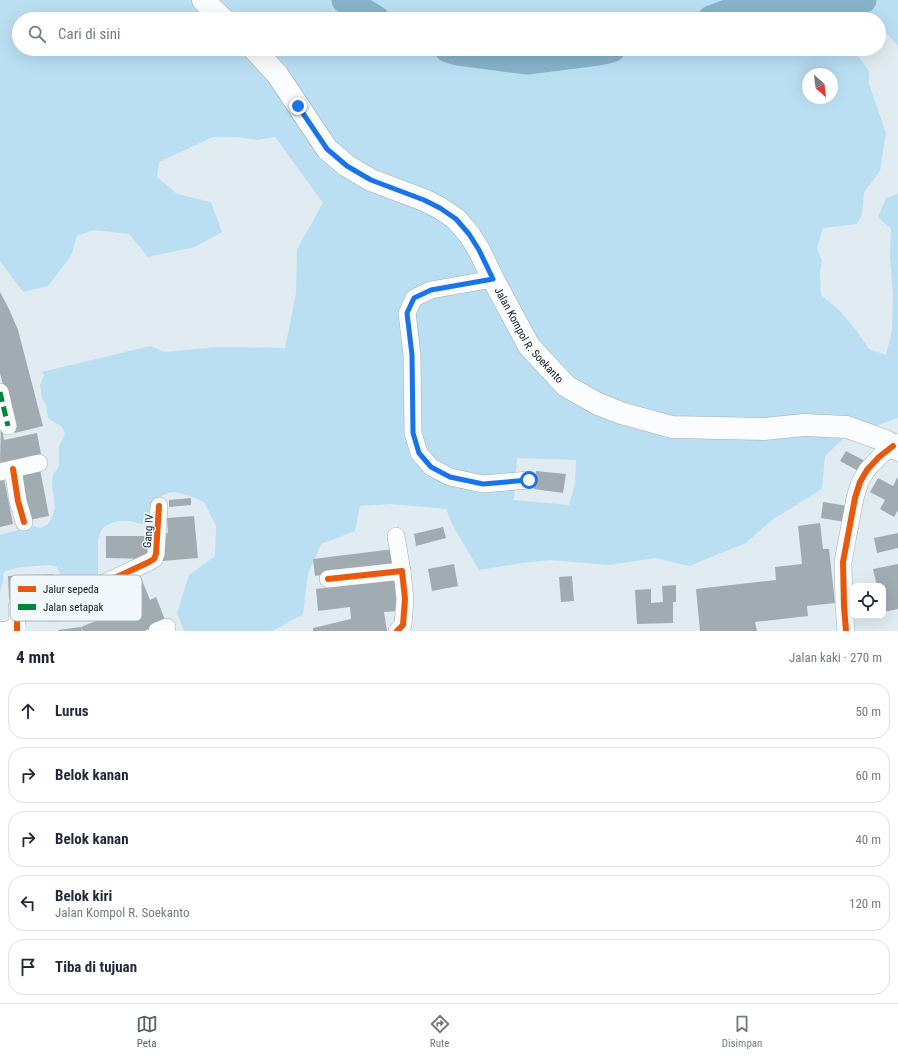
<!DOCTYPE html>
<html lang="id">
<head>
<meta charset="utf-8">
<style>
  :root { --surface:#fff; --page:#f2f2f3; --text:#1f2937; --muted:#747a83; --line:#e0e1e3; --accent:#566269 }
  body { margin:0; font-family:"Roboto Condensed",sans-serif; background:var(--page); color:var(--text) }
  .controls { position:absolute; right:12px; bottom:12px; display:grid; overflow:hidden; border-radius:8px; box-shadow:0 4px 16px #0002 }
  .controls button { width:36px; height:36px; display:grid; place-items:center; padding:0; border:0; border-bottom:1px solid var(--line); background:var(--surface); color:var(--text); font:20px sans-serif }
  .compass { position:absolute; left:802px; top:68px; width:36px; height:36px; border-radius:50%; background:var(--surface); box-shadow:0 4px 16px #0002; rotate:152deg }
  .stop { position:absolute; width:12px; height:12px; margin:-9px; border:3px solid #1a73e8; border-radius:50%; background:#fff }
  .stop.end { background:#1a73e8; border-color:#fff; box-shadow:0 1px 4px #0008 }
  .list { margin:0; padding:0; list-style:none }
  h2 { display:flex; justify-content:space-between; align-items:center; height:52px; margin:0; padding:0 16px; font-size:17px }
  h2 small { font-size:13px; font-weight:400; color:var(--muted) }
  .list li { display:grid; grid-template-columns:26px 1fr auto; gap:12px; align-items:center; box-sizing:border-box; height:56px; margin:0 8px 8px; padding:0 8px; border:1px solid var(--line); border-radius:16px }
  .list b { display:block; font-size:15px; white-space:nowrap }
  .list p { margin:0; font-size:13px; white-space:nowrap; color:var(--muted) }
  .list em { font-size:13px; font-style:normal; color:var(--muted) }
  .icon { flex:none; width:22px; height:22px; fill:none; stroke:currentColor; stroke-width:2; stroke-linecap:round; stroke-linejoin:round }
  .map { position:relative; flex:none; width:898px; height:631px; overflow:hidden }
  .search { position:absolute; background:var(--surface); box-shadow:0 4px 16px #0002; left:12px; right:12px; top:12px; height:44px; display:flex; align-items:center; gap:10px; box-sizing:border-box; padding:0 14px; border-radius:22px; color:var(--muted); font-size:15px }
  .sheet { height:372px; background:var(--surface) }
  nav { display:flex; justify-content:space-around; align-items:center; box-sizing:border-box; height:56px; border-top:1px solid var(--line); background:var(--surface); font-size:11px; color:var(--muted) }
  nav a { display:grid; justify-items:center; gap:2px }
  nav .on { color:var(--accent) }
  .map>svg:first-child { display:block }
</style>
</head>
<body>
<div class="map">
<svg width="898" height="631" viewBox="0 0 898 631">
  <rect width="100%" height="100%" fill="#e1ecf2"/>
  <!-- green -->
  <path fill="#badff3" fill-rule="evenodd" d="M0 0H898V46L888 35 879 31V19H19V49H853L869 71V84L886 133 880 171 864 192 862 215 857 224 823 228 817 248 822 261 820 271 821 295 840 311 856 330 869 349 886 355 892 331 893 295 890 258 891 229 878 217 886 198 898 194V418L845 437 825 456 822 489 772 520 746 543 689 566 656 558 609 565 550 560 522 563 479 570 453 526 446 509 391 504 360 506 355 531 321 544 308 574 303 614 273 631H184L177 613 189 575 215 556 216 526 204 502C198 499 179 492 174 492 165 493 154 499 151 507 148 513 148 519 143 524 138 524 135 522 130 521 120 519 109 523 102 529L98 539V590L93 611 90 613C76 616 58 625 44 621L42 618V614L61 594C65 585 61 576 57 567L50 565 22 567 5 571 3 574V581L0 593V535L33 526 40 528 47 525 51 520 55 508 52 483 53 475 59 466V446L65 434 62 427 48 418 46 405 42 399 40 385 44 375 42 372 150 346 165 352 217 347 285 348 296 293 297 249 323 203 275 137 257 140 237 137H213L159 162 157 177 177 194 211 202 222 232 195 247 148 257 129 234 94 230 77 236 71 256 48 286 23 292 0 261ZM808 74H832V98H808ZM517 458 576 460 575 484 569 505 514 500Z"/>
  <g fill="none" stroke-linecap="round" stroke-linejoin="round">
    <!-- river -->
    <g stroke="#87b3c9" stroke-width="27">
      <path d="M345 0 376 19"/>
      <path d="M711 19 727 13 863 0"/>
      <path d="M448 49 458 52 527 61 598 52 612 49"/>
    </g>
  </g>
  <!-- building -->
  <g fill="#a0acb2">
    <path d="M0 292 9 309 18 330 43 426 15 433 0 373Z"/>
    <path d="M1 422 4 440 37 433 41 454 0 463Z"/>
    <path d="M846 451 865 461 860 472 840 461Z"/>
    <path d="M40 469 49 516 29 520 20 473Z"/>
    <path d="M536 471 566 474 563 493 534 489Z"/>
    <path d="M0 478H4L13 524 0 527Z"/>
    <path d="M878 478 893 486 897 478H898V510L894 517 880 509 885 500 870 492Z"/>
    <path d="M191 498V505L169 507V500Z"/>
    <path d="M823 502 848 506 845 522 821 518Z"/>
    <path d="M194 516 198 558 163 561 161 534 168 533 167 518Z"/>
    <path d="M820 523 823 549H829L835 603 807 606 808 616 755 622 757 631H700L696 589 776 580 775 567 802 564 798 526Z"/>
    <path d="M443 527 446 538 416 546 414 534Z"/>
    <path d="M898 533V548L877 553 874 538Z"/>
    <path d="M106 536H150L149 559 106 558Z"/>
    <path d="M394 549 396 566 315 576 313 559Z"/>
    <path d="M454 564 458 586 432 591 428 569Z"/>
    <path d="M898 564V609L883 612V586H877L873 569Z"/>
    <path d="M53 574 54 597 9 599 8 576Z"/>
    <path d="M572 576 574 601 561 602 559 577Z"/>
    <path d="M141 578 150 600 156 597 166 622 144 631H83L81 627 111 615 105 600 109 599 107 592Z"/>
    <path d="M397 579 399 596 396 597 398 611 384 612 387 631H313V628L351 619 350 607 318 611 316 589Z"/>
    <path d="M676 585V602H673V623L637 624 635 590 651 589V603L663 602 662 586Z"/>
    <path d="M81 627 82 631H58V630Z"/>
  </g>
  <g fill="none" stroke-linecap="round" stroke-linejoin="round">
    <defs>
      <g id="minor">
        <path d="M493 279 431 290 414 298 407 313 412 355 413 433 419 453 431 467 450 477 483 484 529 480"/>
        <path d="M0 392 8 426"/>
        <path d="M13 469 18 501 24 522"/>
        <path d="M0 472 39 463"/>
        <path d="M396 536 402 571"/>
        <path d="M328 579 402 571 405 599 403 625 397 631"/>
        <path d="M0 631 17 628"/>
        <path d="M17 631V607L19 605 23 603 55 599 87 589 106 582 149 562 154 559 156 554 159 506"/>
        <path d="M157 631 167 627"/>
        <path d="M846 631 844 606 843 562 855 498 860 482 867 470 879 457 898 442"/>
      </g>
      <g id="major">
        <path d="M203 0 223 19"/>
        <path id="s1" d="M254 49 277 74 327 149 347 166 371 180 424 200 440 208 456 219 469 234 479 250 493 279 529 346 566 386 598 404 621 413 672 427 764 429 804 425 847 427 886 441 898 450"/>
      </g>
    </defs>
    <!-- minor casing -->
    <use href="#minor" stroke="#a3aeb4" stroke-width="18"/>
    <!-- major casing -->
    <use href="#major" stroke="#a3aeb4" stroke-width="23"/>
    <!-- minor -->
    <use href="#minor" stroke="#fafcfd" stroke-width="17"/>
    <!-- major -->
    <use href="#major" stroke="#fafcfd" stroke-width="22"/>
    <!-- quiet -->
    <path stroke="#00873e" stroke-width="5" stroke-dasharray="10 5" stroke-linecap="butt" d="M0 392 8 426"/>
    <defs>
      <g id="cycleway">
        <path d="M13 469 18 501 24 522"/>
        <path d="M328 579 402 571 405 599 403 625 397 631"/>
        <path d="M17 631V607L19 605 23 603 55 599 87 589 106 582 149 562 154 559 156 554 159 506"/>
        <path d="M846 631 844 606 843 562 855 498 860 482 867 470 879 457 893 446"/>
      </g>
    </defs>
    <!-- cycleway casing -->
    <use href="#cycleway" stroke="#f2f9fd" stroke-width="8"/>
    <!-- cycleway -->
    <use href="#cycleway" stroke="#e8590c" stroke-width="6"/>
  </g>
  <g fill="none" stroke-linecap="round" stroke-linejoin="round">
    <!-- route -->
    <path stroke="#1a73e8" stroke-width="5" d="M298 106 327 149 347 166 371 180 424 200 440 208 456 219 469 234 479 250 493 279 431 290 414 298 407 313 412 355 413 433 419 453 431 467 450 477 483 484 529 480"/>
  </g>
  <g text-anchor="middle" stroke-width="3" stroke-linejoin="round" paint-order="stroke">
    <!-- street labels -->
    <g font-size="11" fill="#0b181f" stroke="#f2f9fd">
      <text dy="4" stroke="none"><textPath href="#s1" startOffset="410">Jalan Kompol R. Soekanto</textPath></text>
      <text transform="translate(148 531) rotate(-86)" y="4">Gang IV</text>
    </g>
  </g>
  <!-- legend -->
  <rect x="10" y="575" width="132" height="46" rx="6" fill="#f2f9fd" stroke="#adb6ba" stroke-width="1"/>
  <rect x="18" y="586" width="18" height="6" fill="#e8590c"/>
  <rect x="18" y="604" width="18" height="6" fill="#00873e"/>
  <g font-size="11" fill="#0b181f">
    <text x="43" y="593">Jalur sepeda</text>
    <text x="43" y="611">Jalan setapak</text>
  </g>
</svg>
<div class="controls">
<button><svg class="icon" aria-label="locate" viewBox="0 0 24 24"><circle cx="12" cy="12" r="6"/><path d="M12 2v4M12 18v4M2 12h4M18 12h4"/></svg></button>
</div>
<svg class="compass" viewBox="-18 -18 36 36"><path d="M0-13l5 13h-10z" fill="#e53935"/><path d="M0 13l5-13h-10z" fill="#747a83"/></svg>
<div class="stop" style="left:529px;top:480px"></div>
<div class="stop end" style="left:298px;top:106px"></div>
<div class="search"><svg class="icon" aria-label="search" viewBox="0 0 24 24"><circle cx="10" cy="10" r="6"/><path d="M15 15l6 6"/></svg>Cari di sini</div>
</div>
<section class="sheet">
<h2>4 mnt<small>Jalan kaki · 270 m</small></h2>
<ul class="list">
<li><svg class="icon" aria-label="ahead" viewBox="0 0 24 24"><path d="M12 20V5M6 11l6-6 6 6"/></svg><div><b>Lurus</b></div><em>50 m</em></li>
<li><svg class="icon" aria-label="right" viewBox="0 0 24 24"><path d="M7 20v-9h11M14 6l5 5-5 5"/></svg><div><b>Belok kanan</b></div><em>60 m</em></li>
<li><svg class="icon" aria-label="right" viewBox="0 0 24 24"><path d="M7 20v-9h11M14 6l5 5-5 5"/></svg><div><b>Belok kanan</b></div><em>40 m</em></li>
<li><svg class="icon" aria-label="left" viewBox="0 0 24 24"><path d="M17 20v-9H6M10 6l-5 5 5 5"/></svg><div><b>Belok kiri</b><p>Jalan Kompol R. Soekanto</p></div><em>120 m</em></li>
<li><svg class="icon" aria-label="arrive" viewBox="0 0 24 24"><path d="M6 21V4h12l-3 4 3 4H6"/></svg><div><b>Tiba di tujuan</b></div></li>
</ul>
</section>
<nav>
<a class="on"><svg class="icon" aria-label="map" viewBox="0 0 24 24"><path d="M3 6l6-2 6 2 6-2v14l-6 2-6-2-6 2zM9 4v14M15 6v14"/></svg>Peta</a>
<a><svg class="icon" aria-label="directions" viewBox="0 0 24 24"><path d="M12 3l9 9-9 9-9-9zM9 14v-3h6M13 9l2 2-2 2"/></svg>Rute</a>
<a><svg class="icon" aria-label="saved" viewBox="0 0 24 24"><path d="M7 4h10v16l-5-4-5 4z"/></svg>Disimpan</a>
</nav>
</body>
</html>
